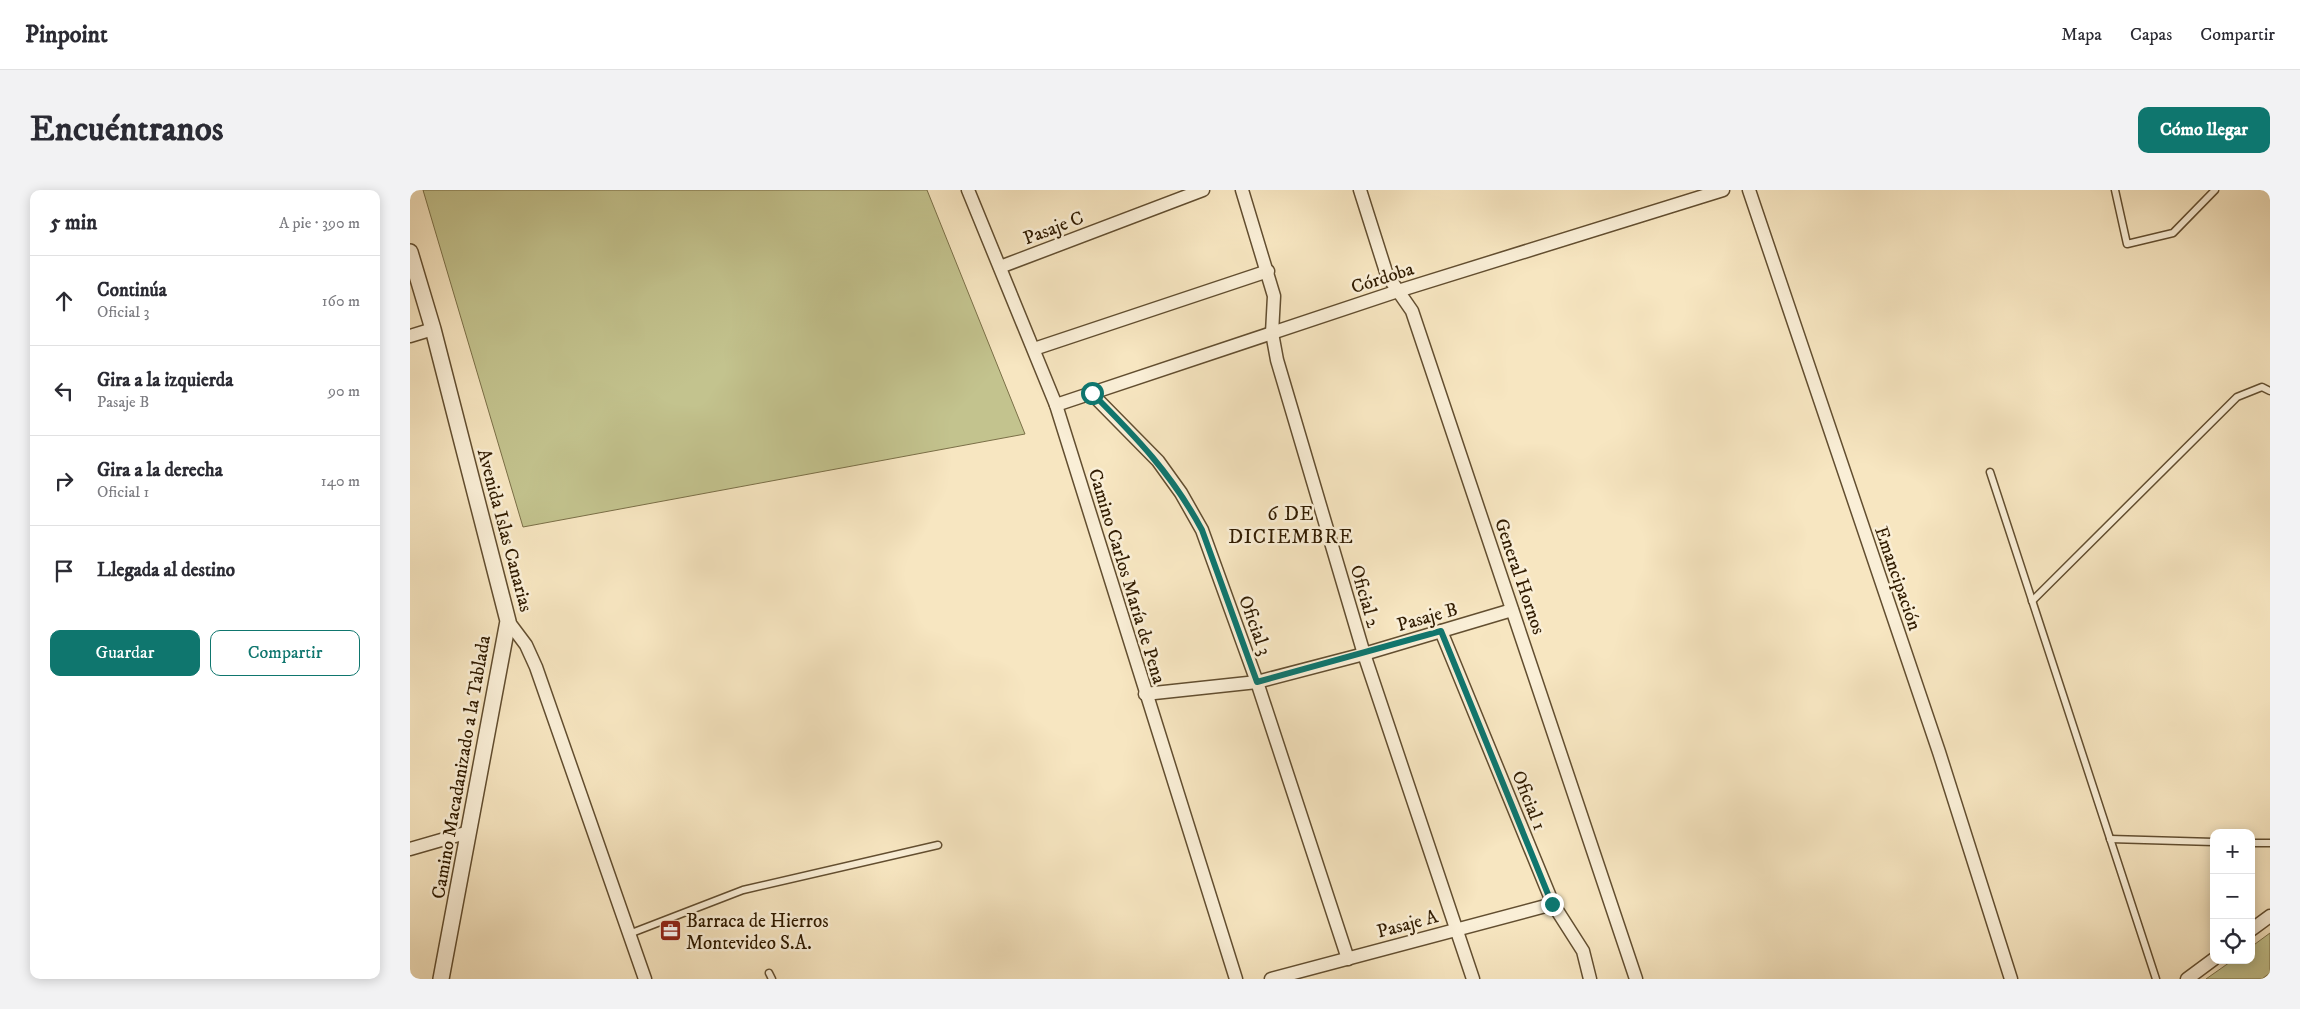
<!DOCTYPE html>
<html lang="es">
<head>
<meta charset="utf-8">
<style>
  :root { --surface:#fff; --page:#f2f2f3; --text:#2b2b33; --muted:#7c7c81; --line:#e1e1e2; --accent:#0f766e }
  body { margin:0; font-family:"IM FELL DW Pica",serif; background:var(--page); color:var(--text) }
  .controls { position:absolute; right:15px; bottom:15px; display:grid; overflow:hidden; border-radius:10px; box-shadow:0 2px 12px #0003 }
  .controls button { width:45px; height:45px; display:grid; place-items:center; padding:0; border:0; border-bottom:1px solid var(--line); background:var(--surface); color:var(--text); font:25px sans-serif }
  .stop { position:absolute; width:15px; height:15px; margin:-11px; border:4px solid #0f766e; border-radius:50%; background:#fff }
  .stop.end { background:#0f766e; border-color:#fff; box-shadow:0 1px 5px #0008 }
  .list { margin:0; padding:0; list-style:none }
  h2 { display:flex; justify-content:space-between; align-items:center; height:65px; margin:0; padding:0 20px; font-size:21px }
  h2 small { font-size:16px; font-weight:400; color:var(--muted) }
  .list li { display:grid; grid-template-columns:32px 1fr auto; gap:15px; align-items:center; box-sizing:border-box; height:90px; padding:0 20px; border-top:1px solid var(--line) }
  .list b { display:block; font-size:19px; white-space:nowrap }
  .list p { margin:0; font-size:16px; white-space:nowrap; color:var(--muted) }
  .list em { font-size:16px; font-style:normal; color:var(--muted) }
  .actions { display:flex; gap:10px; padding:15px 20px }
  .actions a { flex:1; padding:11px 0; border:1px solid var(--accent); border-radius:10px; text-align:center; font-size:18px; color:var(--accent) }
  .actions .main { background:var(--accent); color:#fff }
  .icon { flex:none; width:28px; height:28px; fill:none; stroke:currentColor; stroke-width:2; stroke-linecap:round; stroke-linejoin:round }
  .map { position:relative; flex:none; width:1860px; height:789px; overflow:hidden; border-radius:10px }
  header { display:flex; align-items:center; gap:30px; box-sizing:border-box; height:70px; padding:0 25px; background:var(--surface); border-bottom:1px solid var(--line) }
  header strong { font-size:24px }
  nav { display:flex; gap:28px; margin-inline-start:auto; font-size:18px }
  .intro { display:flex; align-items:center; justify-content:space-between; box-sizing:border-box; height:120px; padding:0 30px }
  h1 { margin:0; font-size:35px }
  .button { padding:12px 22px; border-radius:10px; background:var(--accent); color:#fff; font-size:18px; font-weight:700 }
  main { display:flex; gap:30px; padding:0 30px }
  aside { flex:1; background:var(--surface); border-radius:10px; box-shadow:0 2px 12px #0003 }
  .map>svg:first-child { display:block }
</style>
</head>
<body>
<header>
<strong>Pinpoint</strong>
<nav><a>Mapa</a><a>Capas</a><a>Compartir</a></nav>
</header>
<div class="intro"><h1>Encuéntranos</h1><a class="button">Cómo llegar</a></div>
<main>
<aside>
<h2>5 min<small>A pie · 390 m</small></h2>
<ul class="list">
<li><svg class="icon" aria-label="ahead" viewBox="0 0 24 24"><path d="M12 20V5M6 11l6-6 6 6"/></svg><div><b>Continúa</b><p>Oficial 3</p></div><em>160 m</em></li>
<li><svg class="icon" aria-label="left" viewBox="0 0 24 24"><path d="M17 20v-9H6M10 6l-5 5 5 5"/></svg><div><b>Gira a la izquierda</b><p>Pasaje B</p></div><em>90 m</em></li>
<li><svg class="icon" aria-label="right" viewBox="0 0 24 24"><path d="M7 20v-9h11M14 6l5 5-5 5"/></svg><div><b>Gira a la derecha</b><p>Oficial 1</p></div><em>140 m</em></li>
<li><svg class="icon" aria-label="arrive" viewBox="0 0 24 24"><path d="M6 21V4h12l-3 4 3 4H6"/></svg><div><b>Llegada al destino</b></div></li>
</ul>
<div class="actions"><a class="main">Guardar</a><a>Compartir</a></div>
</aside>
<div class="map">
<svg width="1860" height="789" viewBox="0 0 1860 789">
  <rect width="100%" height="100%" fill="#f7e6c1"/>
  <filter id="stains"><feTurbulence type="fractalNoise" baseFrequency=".004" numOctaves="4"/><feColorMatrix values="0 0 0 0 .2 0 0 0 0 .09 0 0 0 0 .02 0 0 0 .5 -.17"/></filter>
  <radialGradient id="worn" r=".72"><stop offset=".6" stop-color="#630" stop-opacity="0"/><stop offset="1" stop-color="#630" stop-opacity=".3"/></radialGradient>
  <!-- green -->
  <g fill="#c3c38e" stroke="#7a6f47">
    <path d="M13 0H517L615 244 113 337Z"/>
    <path d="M1860 743V783L1852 789H1796L1823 770H1841V757Z"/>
  </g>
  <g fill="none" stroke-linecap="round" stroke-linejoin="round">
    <defs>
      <g id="service">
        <path d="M1705 0 1717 54 1763 43 1805 0"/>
        <path d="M1580 282 1746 789"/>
        <path d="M1622 411 1827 207 1852 197 1860 201"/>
        <path d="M1700 649 1804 652"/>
        <path d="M1841 653H1860"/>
        <path d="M219 744 333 700 528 655"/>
        <path d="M359 783 362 789"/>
      </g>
      <g id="minor">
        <path d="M558 0 646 215 826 789"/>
        <path d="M832 0 864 106 862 143 867 170 954 464 1063 789"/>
        <path d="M950 0 977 85 1002 121 1226 789"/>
        <path d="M1339 0 1529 562 1601 789"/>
        <path d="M590 77 793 0"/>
        <path d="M0 146 23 139"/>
        <path d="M624 159 858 81"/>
        <path d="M681 203 748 271 771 303 792 340 847 492 938 769"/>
        <path d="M646 215 988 101 1313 0"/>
        <path d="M98 431 116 455 126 477 235 789"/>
        <path d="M1031 441 1143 714 1173 761 1180 789"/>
        <path d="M735 504 847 492 954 464 1102 420"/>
        <path d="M0 659 59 642"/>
        <path d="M1841 740 1860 726"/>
        <path d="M861 789 1143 714"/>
        <path d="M1777 789 1804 769"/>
      </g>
      <path id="tertiary" d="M0 62 23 139 98 431 31 789"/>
    </defs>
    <!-- service casing -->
    <use href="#service" stroke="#624e30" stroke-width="9"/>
    <!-- minor casing -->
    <use href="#minor" stroke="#624e30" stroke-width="15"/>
    <!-- tertiary casing -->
    <use href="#tertiary" stroke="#624e30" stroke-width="18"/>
    <!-- service -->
    <use href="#service" stroke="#faefd7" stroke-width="6"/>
    <!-- minor -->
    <use href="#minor" stroke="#faefd7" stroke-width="12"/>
    <!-- tertiary -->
    <use href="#tertiary" stroke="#faefd7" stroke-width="15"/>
  </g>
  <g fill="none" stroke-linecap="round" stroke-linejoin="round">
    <!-- route -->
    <path stroke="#0f766e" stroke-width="6" d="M682 203C726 247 762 284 792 340L847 492 1031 441 1142 714"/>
  </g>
  <!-- icons -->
  <defs>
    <symbol id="office-square" viewBox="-11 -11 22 22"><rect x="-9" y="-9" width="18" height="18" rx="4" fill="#8f2418" stroke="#faefd7"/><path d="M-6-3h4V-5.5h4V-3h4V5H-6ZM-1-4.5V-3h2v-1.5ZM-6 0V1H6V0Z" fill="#fff"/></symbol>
  </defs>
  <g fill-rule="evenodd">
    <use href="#office-square" x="248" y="728" width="25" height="25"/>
  </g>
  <g text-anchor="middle" stroke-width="5" stroke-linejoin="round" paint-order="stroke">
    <!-- street labels -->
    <g font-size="19" fill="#301b00" stroke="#faefd7">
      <text transform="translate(643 37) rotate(-21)" y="7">Pasaje C</text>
      <text transform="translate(972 87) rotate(-18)" y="7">Córdoba</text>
      <text transform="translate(96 340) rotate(75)" y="7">Avenida Islas Canarias</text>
      <text transform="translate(718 386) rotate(73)" y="7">Camino Carlos María de Pena</text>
      <text transform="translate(1111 386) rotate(71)" y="7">General Hornos</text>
      <text transform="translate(1489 388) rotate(71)" y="7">Emancipación</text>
      <text transform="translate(956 406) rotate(74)" y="7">Oficial 2</text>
      <text transform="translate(1017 426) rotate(-16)" y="7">Pasaje B</text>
      <text transform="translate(846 435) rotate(70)" y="7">Oficial 3</text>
      <text transform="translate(50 577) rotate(-80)" y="7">Camino Macadanizado a la Tablada</text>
      <text transform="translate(1120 610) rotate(68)" y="7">Oficial 1</text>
      <text transform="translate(997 733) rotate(-15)" y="7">Pasaje A</text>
    </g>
    <!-- poi labels -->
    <g font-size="19" fill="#301b00" stroke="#faefd7" text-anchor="start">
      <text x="276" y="737">Barraca de Hierros<tspan x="276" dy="22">Montevideo S.A.</tspan></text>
    </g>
    <!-- neighbourhood labels -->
    <g font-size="20" letter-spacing="1" fill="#301b00" stroke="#faefd7">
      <text x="881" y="330">6 DE<tspan x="881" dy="23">DICIEMBRE</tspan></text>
    </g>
  </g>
  <rect width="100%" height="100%" filter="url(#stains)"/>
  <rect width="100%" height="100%" fill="url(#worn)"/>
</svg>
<div class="controls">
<button>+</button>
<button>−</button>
<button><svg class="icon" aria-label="locate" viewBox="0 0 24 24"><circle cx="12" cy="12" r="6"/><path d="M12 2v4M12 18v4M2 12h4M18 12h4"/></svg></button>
</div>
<div class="stop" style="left:682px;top:203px"></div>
<div class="stop end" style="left:1142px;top:714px"></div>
</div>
</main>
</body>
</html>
